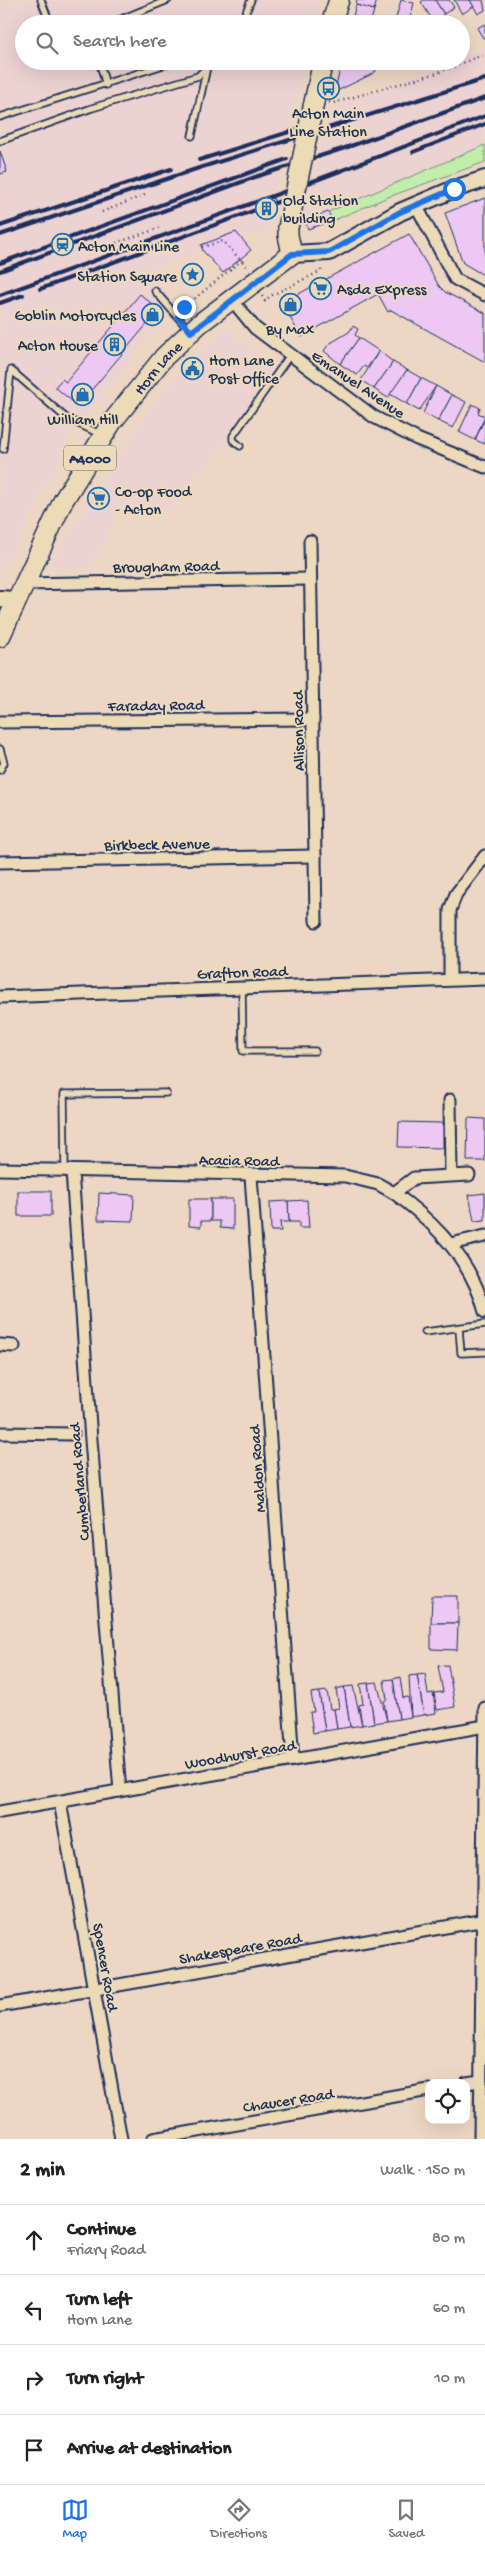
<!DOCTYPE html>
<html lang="en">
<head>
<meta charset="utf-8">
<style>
  :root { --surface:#fff; --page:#f6f6f6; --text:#222; --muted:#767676; --line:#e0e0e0; --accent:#1a73e8 }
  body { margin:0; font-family:"Gochi Hand",sans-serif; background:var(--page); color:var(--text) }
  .controls { position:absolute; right:15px; bottom:15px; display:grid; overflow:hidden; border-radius:10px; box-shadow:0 5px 20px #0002 }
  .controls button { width:45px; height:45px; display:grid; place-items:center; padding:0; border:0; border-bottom:1px solid var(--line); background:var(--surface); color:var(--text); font:25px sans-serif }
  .stop { position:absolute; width:15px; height:15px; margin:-11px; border:4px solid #1a73e8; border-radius:50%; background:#fff }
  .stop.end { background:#1a73e8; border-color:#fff; box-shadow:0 1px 5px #0008 }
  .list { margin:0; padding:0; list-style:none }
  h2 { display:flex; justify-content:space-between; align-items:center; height:65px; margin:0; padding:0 20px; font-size:21px }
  h2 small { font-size:16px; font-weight:400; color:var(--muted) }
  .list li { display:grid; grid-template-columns:32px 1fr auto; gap:15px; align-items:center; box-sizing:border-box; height:70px; padding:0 20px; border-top:1px solid var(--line) }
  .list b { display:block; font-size:19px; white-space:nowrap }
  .list p { margin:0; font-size:16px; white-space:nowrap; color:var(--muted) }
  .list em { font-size:16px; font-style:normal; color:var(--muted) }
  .icon { flex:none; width:28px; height:28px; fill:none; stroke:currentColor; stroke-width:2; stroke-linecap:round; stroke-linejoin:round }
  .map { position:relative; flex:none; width:485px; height:2139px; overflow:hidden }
  .search { position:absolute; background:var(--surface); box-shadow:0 5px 20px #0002; left:15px; right:15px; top:15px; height:55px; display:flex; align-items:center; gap:12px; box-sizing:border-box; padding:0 18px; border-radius:28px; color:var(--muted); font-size:19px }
  .sheet { height:345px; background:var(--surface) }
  nav { display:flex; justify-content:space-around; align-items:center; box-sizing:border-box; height:70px; border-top:1px solid var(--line); background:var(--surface); font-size:14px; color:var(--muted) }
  nav a { display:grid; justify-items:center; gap:2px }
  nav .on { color:var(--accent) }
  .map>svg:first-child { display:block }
</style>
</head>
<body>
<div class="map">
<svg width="485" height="2139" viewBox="0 0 485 2139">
  <rect width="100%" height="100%" fill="#edd7c4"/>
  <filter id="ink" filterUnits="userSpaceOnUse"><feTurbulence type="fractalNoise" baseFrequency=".02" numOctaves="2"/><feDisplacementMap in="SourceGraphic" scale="10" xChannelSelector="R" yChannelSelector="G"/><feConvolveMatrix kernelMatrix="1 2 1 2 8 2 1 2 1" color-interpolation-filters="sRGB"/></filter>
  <g filter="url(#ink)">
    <!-- built -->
    <g fill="#edd2d2">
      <path d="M0 0H320L314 24H24V61H305L266 237 253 234 246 238 243 234 203 251 152 269 172 302 161 309 167 314 67 441 2 573H0Z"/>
      <path d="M485 47V145L302 223 328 110 449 61H461V56Z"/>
      <path d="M224 327 282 372 171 510 121 506 89 569 49 566 154 402Z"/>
    </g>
    <!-- green -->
    <path fill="#c2edaa" stroke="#6e8e84" d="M485 145V162L388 197 332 221 328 212Z"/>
    <!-- building -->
    <g fill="#ecc8f3" stroke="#1b2f5e">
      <path d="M357 0H377L374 10 356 5Z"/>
      <path d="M401 0 414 3 409 22 396 18Z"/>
      <path d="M424 0H435L444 14 433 21 421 2Z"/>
      <path d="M435 0H449L454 7 444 14Z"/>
      <path d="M454 0H470L474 6 462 14Z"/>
      <path d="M470 0H483L485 10 478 14Z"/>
      <path d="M356 5 374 10 371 21 353 16Z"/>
      <path d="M353 16 371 21V24H351Z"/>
      <path d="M485 24V37L483 38 477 28Z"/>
      <path d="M342 61H374L377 63 376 71 370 75 339 90 336 86Z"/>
      <path d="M0 151 7 172 0 174Z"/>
      <path d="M265 197 274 199 270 219 260 217Z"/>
      <path d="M485 198V276L463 263 445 213Z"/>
      <path d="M328 212 332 221 308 229 305 221Z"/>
      <path d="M236 232 251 250 223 273 203 251 201 245Z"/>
      <path d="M409 234 439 286 445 292 485 313V362L391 310 388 312 378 294 301 337 282 303Z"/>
      <path d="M140 294 159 310 78 406 55 387 62 379 66 382Z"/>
      <path d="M353 326 358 329 355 335 359 338 340 364 324 351 329 344 349 332Z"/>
      <path d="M359 338 379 351 367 368 364 366 357 375 340 364Z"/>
      <path d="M379 351 393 362 374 389 361 380Z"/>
      <path d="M393 362 407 370 388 398 374 389Z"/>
      <path d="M407 370 421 378 407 404 390 394Z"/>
      <path d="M421 378 436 386 419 411 407 404Z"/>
      <path d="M436 386 452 395 438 421 423 413Z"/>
      <path d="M452 395 466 402 453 428 438 421Z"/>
      <path d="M472 404 480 408 478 413 485 416 475 440 459 432Z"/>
      <path d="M485 418V444L475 440Z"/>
      <path d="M468 1118 485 1119V1161H467Z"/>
      <path d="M399 1122 443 1123V1148L398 1147Z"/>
      <rect x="18" y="1191" width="33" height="25"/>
      <path d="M99 1193 134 1195 133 1221 98 1220Z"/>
      <path d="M485 1193V1220L474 1221 469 1195Z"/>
      <path d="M189 1199H211V1221H201V1227L189 1226Z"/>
      <path d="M211 1199H233V1229L220 1228V1221H211Z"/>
      <path d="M307 1200 309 1228H299V1222H289L288 1201Z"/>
      <path d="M288 1201 289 1222H280L281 1231H271L270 1202Z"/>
      <path d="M432 1596H458V1623H431Z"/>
      <path d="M431 1623H458L457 1650 431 1649Z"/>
      <path d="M448 1665 455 1707 437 1710 434 1693 443 1692 438 1666Z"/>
      <path d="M425 1674 428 1694 433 1693 436 1713 424 1715 417 1675Z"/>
      <path d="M417 1675 424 1715 411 1717 409 1676Z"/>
      <path d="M400 1677 403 1698 408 1697 411 1717 399 1719 393 1679Z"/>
      <path d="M393 1679 399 1719 387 1721 384 1701 387 1700 384 1680Z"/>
      <path d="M377 1682 387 1721 374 1723 368 1683Z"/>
      <path d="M368 1683 374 1723 362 1725 359 1705 363 1704 360 1684Z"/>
      <path d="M353 1686 362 1725 350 1727 344 1687Z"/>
      <path d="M344 1687 350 1727 337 1729 334 1709 339 1708 336 1689Z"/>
      <path d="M327 1691 330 1709H334L337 1729 325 1731 319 1692Z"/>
      <path d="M319 1692 325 1731 313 1733 310 1712H314L311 1693Z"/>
    </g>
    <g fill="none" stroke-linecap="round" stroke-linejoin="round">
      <defs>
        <g id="lane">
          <path d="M41 0 50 23 53 24"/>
          <path d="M109 24 168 0"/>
          <path d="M241 24 251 0"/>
          <path d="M99 61 106 85"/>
          <path d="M0 117 176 61"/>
          <path d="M192 136 207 67"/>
          <path d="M0 141 92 108 198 76 213 61"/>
          <path d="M155 291 189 330"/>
          <path d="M240 446 233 440V436L290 355"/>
          <path d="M3 449 11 370 66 418 102 435"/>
          <path d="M0 749 4 763 0 770"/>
          <path d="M242 988 243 1051H315"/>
          <path d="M65 1171 64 1094 166 1093"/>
          <path d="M459 1329 461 1353 485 1352"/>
          <path d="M425 1332 485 1324"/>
        </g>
        <g id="street">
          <path d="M416 205 455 279 485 295"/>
          <path d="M232 300 255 328 374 417 417 439 485 467"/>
          <path d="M310 541 316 921"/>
          <path d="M22 584 310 579"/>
          <path d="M0 722 313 719"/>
          <path d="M0 862 315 856"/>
          <path d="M450 979V910L456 894 485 856"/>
          <path d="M0 997 485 979"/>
          <path d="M450 1100 451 1175"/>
          <path d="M0 1169 345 1176 378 1184 394 1193 414 1178 469 1175"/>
          <path d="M72 1171 91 1440 120 1791"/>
          <path d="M251 1176 293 1760"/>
          <path d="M394 1193C436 1223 472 1261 485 1312"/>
          <path d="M451 1244 485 1236"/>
          <path d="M0 1345 14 1346"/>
          <path d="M0 1433 73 1434"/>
          <path d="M60 1802 121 2139"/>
          <path d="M0 1812 485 1726"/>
          <path d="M0 2006 485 1920"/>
          <path d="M466 2083 481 2081"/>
          <path d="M153 2139 429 2090"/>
          <path d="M480 2139 485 1708"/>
        </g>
        <g id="secondary">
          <path d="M292 254 329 252 400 212 454 189 485 179"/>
          <path d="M0 599 15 600"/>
        </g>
        <g id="primary">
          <path d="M331 24 339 0"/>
          <path d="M313 107 323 61"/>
          <path id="s1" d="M0 637 63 501 112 422 164 357 199 324 292 254 288 235V228"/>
        </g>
      </defs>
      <!-- lane casing -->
      <use href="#lane" stroke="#1b2f5e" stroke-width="9"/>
      <!-- street casing -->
      <use href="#street" stroke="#1b2f5e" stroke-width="15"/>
      <!-- secondary casing -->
      <use href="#secondary" stroke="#1b2f5e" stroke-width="20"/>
      <!-- primary casing -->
      <use href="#primary" stroke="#1b2f5e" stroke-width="22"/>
      <!-- path -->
      <g stroke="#1b2f5e" stroke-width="2.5" stroke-dasharray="1 4" stroke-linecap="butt">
        <path d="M329 102 333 103 437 73 485 54"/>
        <path d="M102 212 147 194"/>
        <path d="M116 243 159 228"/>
        <path d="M202 247 223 241 248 268"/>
        <path d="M262 296 265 301 270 296 321 271V267"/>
        <path d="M183 308 242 260"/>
      </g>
      <!-- lane -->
      <use href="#lane" stroke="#eddbb8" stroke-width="5.5"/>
      <!-- street -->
      <use href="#street" stroke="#eddbb8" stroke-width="11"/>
      <!-- secondary -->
      <use href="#secondary" stroke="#eddbb8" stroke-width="16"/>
      <!-- primary -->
      <use href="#primary" stroke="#eddbb8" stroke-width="19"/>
      <!-- rail -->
      <g stroke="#1b2f5e" stroke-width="4">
        <path d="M413 152 485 124"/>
        <path d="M199 160 302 128"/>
        <path d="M0 226 171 169"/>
        <path d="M0 235 199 168 485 79"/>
        <path d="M0 263 287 159"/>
        <path d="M0 271 258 176 345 148 485 98"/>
        <path d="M40 289 302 193"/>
        <path d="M0 295 319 179 485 116"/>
        <path d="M0 303 23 295"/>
      </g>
      <defs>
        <path id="primary-bridge" d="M288 228 313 107"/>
      </defs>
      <!-- primary-bridge casing -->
      <use href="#primary-bridge" stroke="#1b2f5e" stroke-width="22" stroke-linecap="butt"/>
      <!-- primary-bridge -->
      <use href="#primary-bridge" stroke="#eddbb8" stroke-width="19"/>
    </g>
  </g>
  <g fill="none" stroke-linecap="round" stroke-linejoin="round" filter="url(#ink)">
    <!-- route -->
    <path stroke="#1a73e8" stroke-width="6" d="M184 307 178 317 191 332 292 254 329 252 400 212 454 189"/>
  </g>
  <!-- icons -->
  <defs>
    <symbol id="bus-ring" viewBox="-11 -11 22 22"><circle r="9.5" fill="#eddbb8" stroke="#1f6fb2" stroke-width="1.5"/><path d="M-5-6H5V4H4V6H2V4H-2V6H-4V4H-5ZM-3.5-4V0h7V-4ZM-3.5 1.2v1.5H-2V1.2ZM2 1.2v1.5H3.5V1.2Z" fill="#1f6fb2"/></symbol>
    <symbol id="building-ring" viewBox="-11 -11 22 22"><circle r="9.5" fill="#eddbb8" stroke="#1f6fb2" stroke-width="1.5"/><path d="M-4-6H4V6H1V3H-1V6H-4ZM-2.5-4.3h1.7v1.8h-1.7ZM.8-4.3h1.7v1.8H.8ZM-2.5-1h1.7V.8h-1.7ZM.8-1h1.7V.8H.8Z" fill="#1f6fb2"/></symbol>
    <symbol id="station-ring" viewBox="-11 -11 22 22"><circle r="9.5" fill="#eddbb8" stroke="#1f6fb2" stroke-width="1.5"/><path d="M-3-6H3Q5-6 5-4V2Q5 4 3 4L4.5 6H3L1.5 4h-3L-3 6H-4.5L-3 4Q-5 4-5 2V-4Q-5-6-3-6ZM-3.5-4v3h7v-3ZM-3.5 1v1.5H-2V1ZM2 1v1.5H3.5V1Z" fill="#1f6fb2"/></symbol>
    <symbol id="sight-ring" viewBox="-11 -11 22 22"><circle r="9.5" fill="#eddbb8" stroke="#1f6fb2" stroke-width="1.5"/><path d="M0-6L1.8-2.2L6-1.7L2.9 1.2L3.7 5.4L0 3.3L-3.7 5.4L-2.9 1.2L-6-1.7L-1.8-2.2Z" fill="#1f6fb2"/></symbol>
    <symbol id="supermarket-ring" viewBox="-11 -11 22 22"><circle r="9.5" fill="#eddbb8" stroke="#1f6fb2" stroke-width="1.5"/><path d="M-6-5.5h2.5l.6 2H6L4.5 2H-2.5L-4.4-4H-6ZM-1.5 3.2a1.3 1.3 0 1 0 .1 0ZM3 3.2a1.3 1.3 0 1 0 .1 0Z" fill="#1f6fb2"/></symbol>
    <symbol id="shop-ring" viewBox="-11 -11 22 22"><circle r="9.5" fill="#eddbb8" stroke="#1f6fb2" stroke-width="1.5"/><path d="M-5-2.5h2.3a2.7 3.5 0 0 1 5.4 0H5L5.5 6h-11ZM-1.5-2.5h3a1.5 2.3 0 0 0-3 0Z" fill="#1f6fb2"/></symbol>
    <symbol id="civic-ring" viewBox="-11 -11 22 22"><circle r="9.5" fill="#eddbb8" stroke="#1f6fb2" stroke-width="1.5"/><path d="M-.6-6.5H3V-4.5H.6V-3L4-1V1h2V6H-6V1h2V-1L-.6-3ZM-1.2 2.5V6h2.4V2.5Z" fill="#1f6fb2"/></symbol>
  </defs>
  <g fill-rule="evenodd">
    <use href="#bus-ring" x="316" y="76" width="25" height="25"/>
    <use href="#building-ring" x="254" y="196" width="25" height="25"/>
    <use href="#station-ring" x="50" y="232" width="25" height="25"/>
    <use href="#sight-ring" x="180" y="262" width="25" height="25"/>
    <use href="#supermarket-ring" x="308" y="276" width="25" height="25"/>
    <use href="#shop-ring" x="278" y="292" width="25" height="25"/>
    <use href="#shop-ring" x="140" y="302" width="25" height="25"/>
    <use href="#building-ring" x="102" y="332" width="25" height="25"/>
    <use href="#civic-ring" x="180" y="356" width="25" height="25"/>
    <use href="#shop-ring" x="70" y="382" width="25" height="25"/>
    <use href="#supermarket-ring" x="86" y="486" width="25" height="25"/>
  </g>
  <g text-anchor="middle" stroke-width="4" stroke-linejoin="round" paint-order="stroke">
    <!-- shield labels -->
    <rect fill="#eddbb8" stroke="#5a6379" stroke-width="1" x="64" y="445.5" width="52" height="25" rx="4"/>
    <g font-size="15" font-weight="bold" fill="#1b2f5e">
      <text x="90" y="463">A4000</text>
    </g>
    <!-- poi labels -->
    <g font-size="16" fill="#1b2f5e" stroke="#eddbb8" text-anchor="start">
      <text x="328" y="118" text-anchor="middle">Acton Main<tspan x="328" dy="18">Line Station</tspan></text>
      <text x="283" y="205">Old Station<tspan x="283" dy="18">building</tspan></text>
      <text x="78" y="251">Acton Main Line</text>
      <text x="177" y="281" text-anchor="end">Station Square</text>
      <text x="337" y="294">Asda Express</text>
      <text x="136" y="320" text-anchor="end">Goblin Motorcycles</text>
      <text x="290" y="334" text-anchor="middle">By Max</text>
      <text x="98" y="350" text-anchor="end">Acton House</text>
      <text x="209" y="365">Horn Lane<tspan x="209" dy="18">Post Office</tspan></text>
      <text x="83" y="424" text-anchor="middle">William Hill</text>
      <text x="115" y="496">Co-op Food<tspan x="115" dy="18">- Acton</tspan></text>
    </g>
    <!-- street labels -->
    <g font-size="16" fill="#1b2f5e" stroke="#eddbb8">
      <text dy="6" stroke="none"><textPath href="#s1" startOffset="314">Horn Lane</textPath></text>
      <text transform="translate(359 383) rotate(34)" y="6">Emanuel Avenue</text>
      <text transform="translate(166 565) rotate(-1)" y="6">Brougham Road</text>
      <text transform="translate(156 704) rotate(-1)" y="6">Faraday Road</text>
      <text transform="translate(297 731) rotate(-91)" y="6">Allison Road</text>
      <text transform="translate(157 843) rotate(-1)" y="6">Birkbeck Avenue</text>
      <text transform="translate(242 971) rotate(-2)" y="6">Grafton Road</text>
      <text transform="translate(239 1159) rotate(1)" y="6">Acacia Road</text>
      <text transform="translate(256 1469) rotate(-94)" y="6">Maldon Road</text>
      <text transform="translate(78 1482) rotate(-95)" y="6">Cumberland Road</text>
      <text transform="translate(240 1753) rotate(-10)" y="6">Woodhurst Road</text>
      <text transform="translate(240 1947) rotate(-10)" y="6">Shakespeare Road</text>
      <text transform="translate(107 1967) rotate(80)" y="6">Spencer Road</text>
      <text transform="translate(288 2099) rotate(-9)" y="6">Chaucer Road</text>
    </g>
  </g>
</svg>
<div class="controls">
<button><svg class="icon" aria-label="locate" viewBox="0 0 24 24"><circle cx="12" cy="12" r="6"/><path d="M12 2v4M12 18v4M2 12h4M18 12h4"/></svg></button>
</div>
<div class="stop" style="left:454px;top:189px"></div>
<div class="stop end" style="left:184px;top:307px"></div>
<div class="search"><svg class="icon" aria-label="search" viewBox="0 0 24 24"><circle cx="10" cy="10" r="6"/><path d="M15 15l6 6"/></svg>Search here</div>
</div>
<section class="sheet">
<h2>2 min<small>Walk · 150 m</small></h2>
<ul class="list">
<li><svg class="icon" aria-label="ahead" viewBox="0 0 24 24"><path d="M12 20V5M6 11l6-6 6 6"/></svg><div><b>Continue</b><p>Friary Road</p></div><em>80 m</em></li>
<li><svg class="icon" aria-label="left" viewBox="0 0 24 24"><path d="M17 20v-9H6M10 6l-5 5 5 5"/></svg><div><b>Turn left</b><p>Horn Lane</p></div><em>60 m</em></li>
<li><svg class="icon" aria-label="right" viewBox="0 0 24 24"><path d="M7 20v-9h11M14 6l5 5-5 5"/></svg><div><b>Turn right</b></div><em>10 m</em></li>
<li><svg class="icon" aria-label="arrive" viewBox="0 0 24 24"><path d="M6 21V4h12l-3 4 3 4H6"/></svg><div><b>Arrive at destination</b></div></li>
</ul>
</section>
<nav>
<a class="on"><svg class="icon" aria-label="map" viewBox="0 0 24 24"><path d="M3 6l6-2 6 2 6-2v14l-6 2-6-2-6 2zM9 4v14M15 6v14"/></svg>Map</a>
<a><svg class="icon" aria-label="directions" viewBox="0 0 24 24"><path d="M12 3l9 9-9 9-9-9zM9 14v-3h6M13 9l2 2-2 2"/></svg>Directions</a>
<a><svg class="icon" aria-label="saved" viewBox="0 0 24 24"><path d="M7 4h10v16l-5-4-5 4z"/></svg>Saved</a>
</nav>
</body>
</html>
